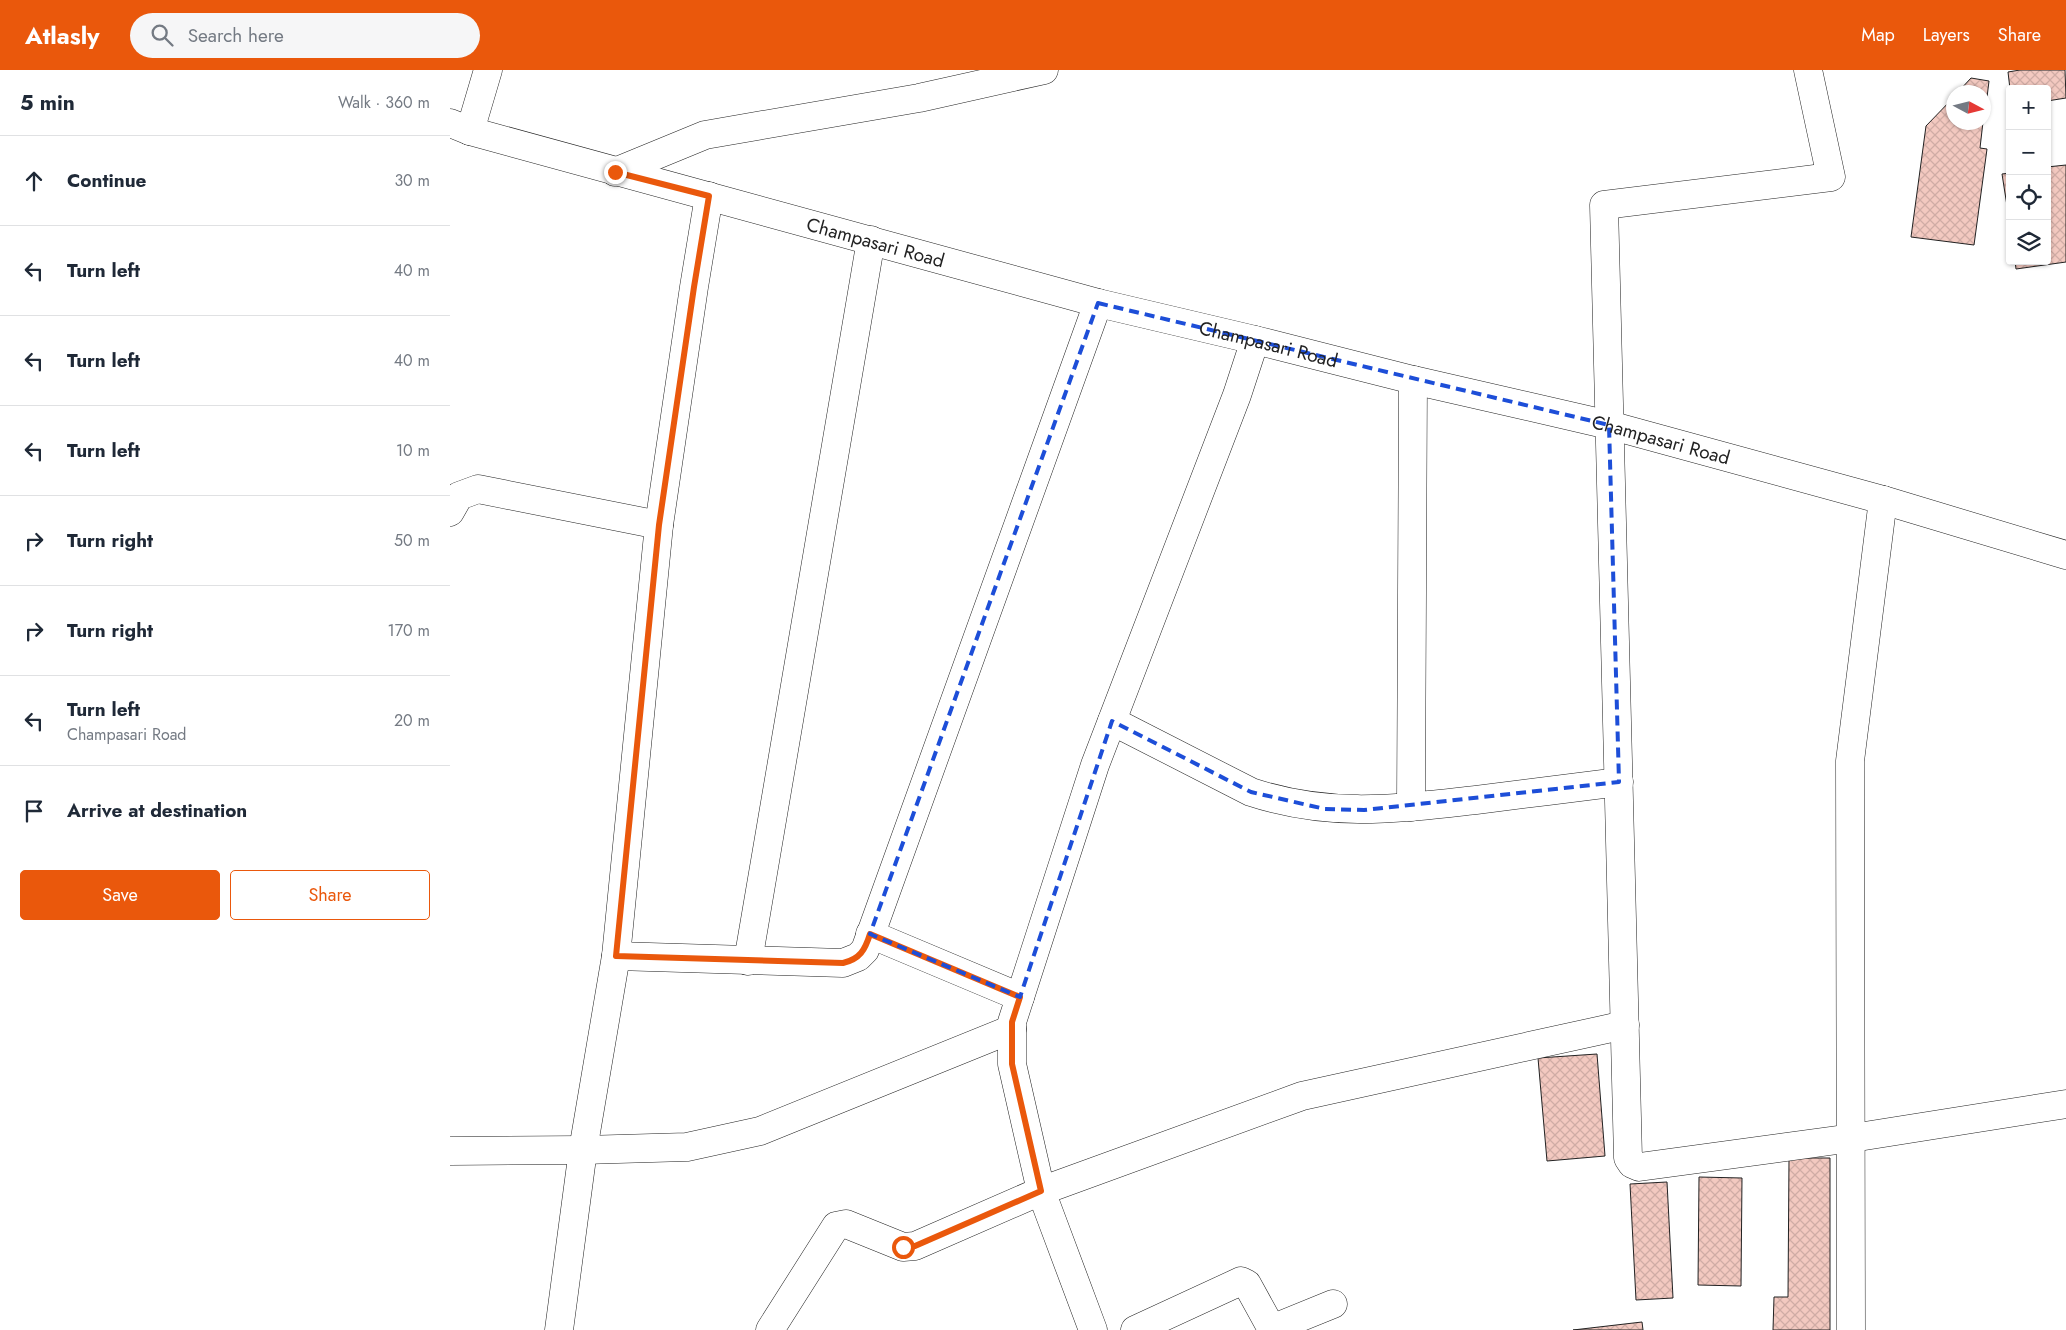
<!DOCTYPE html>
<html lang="en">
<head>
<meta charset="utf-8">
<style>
  :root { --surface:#fff; --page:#f6f6f7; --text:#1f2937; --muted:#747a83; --line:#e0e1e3; --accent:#ea580c }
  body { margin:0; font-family:Jost,sans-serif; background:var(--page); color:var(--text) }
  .controls { position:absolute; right:15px; top:15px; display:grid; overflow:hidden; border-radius:5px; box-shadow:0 1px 4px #0004 }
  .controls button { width:45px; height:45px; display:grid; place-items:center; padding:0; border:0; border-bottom:1px solid var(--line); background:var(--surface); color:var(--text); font:25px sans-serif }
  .compass { position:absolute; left:1496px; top:15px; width:45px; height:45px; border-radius:50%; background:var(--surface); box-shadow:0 1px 4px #0004; rotate:97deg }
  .stop { position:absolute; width:15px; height:15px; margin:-11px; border:4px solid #ea580c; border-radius:50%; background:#fff }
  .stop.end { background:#ea580c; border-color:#fff; box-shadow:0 1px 5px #0008 }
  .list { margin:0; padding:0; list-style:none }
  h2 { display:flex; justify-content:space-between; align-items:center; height:65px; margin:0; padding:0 20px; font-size:21px }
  h2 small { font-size:16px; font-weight:400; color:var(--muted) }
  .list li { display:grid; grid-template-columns:32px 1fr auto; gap:15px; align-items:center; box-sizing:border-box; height:90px; padding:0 20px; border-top:1px solid var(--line) }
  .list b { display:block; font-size:19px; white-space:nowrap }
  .list p { margin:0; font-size:16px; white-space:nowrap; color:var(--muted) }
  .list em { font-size:16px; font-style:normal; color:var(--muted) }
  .actions { display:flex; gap:10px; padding:15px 20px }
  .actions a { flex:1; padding:11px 0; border:1px solid var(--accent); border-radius:5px; text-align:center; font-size:18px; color:var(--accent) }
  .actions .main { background:var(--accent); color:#fff }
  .icon { flex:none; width:28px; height:28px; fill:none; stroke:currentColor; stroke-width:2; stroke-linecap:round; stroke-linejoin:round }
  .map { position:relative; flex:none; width:1616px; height:1260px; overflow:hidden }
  header { display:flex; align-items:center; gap:30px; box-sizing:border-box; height:70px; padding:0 25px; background:var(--accent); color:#fff }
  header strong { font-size:24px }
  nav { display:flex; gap:28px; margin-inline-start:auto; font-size:18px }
  .search { width:350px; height:45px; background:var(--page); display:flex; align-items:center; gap:12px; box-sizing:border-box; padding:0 18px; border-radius:28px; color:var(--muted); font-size:19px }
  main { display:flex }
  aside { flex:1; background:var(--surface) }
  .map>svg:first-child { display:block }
</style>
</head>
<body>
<header>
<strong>Atlasly</strong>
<div class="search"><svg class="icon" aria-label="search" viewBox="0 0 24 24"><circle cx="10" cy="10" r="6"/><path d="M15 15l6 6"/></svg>Search here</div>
<nav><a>Map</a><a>Layers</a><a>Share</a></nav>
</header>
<main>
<aside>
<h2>5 min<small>Walk · 360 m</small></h2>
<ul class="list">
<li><svg class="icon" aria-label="ahead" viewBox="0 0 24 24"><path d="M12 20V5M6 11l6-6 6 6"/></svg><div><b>Continue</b></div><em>30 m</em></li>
<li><svg class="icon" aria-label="left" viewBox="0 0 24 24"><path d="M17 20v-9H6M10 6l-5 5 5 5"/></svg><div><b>Turn left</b></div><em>40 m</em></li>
<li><svg class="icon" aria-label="left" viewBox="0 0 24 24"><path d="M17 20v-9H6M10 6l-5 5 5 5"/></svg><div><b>Turn left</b></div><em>40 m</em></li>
<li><svg class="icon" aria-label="left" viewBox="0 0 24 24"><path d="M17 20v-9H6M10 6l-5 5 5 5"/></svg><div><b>Turn left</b></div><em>10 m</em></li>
<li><svg class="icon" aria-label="right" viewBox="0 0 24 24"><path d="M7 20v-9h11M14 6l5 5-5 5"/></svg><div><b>Turn right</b></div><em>50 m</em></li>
<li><svg class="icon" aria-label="right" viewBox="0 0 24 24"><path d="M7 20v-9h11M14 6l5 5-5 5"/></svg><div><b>Turn right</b></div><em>170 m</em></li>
<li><svg class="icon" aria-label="left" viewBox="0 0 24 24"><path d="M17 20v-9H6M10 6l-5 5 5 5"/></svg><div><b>Turn left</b><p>Champasari Road</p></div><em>20 m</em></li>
<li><svg class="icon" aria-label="arrive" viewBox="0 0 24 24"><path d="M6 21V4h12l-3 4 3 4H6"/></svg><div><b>Arrive at destination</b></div></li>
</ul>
<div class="actions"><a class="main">Save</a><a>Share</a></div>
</aside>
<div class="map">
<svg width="1616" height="1260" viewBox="0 0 1616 1260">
  <defs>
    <pattern id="building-cross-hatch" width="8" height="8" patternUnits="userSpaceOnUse" patternTransform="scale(1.25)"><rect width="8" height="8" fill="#f3c9c0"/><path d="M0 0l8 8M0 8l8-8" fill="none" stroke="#d0aca5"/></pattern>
  </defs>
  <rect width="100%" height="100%" fill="#fff"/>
  <!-- building -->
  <g fill="url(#building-cross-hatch)" stroke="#222">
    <path d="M1570 0H1615L1616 28 1597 31V19H1560L1558 2Z"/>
    <path d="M1521 8 1539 11 1534 52V22H1508Z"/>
    <path d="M1504 27V52H1533L1530 78 1537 79 1524 175 1461 167 1476 56Z"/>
    <path d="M1616 95V192L1566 199 1565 191H1597V97Z"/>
    <path d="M1560 103V155L1552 104Z"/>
    <path d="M1147 984 1155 1086 1097 1091 1088 988Z"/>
    <path d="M1339 1088H1380V1260H1323L1324 1227H1338Z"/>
    <path d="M1249 1107 1292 1108 1291 1216 1248 1215Z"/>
    <path d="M1217 1112 1223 1228 1186 1230 1180 1114Z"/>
    <path d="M1192 1252 1193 1260H1123Z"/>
  </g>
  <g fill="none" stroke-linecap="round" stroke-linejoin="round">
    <defs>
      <g id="street">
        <path d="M1358 0 1381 107 1154 135 1178 1088 1182 1094 1189 1097 1402 1068 1616 1034"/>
        <path d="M20 61 38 0"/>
        <path d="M165 102 255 65 469 28 594 0"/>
        <path d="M0 442 9 426 28 419 209 455"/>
        <path d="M662 651 801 722C880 748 945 739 1026 730 1074 724 1121 718 1169 712"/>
        <path d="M961 737 963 310"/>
        <path d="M420 864 570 927"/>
        <path d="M166 886 393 893 408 887 415 880 648 233"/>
        <path d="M298 891 421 170"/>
        <path d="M0 1081 133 1080 237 1077 310 1061 562 959"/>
        <path d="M109 1260 133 1080 166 886 209 455 244 217 259 126"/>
        <path d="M320 1260 386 1156 396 1154 453 1177 465 1176 591 1121 852 1026 1175 955"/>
        <path d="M643 1260 591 1121 562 994V952L645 695 787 325 805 270"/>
        <path d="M685 1260 791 1211 797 1214 819 1254 824 1258 883 1234"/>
        <path d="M1401 1260 1400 691 1433 430"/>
      </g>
      <g id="secondary">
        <path id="s1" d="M0 53 20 61 648 233 805 270 963 310 1159 355 1433 430 1616 485"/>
      </g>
    </defs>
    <!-- street casing -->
    <use href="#street" stroke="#222" stroke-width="29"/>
    <!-- secondary casing -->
    <use href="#secondary" stroke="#222" stroke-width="29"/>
    <!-- street -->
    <use href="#street" stroke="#fff" stroke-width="28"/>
    <!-- secondary -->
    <use href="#secondary" stroke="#fff" stroke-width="28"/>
  </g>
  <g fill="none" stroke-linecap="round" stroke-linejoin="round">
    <!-- route -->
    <path stroke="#ea580c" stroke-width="6" d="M165 102 259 126 244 217 209 455 166 886 393 893C410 889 415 880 420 864L570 927 562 952V994L591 1121 465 1176 453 1177"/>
  </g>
  <!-- marked area -->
  <path fill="none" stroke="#1d4ed8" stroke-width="4" stroke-dasharray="10 6" stroke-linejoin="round" d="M648 233 1159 355 1169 712 914 740 875 739 801 722 662 651 570 927 420 864Z"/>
  <g text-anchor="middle" stroke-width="4" stroke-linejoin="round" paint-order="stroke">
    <!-- street labels -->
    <g font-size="19" fill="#222" stroke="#fff">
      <text dy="7" stroke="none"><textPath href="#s1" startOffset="442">Champasari Road</textPath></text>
      <text dy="7" stroke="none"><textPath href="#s1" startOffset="848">Champasari Road</textPath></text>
      <text dy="7" stroke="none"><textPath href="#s1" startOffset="1252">Champasari Road</textPath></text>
    </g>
  </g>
</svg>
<div class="controls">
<button>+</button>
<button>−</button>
<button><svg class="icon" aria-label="locate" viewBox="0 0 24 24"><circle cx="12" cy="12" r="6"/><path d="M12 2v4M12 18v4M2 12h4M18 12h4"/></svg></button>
<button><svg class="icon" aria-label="layers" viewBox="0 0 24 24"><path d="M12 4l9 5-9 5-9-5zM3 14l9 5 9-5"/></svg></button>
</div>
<svg class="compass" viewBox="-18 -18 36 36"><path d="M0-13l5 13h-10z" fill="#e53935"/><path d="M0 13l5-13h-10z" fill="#747a83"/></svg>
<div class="stop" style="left:453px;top:1177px"></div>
<div class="stop end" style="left:165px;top:102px"></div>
</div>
</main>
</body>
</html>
